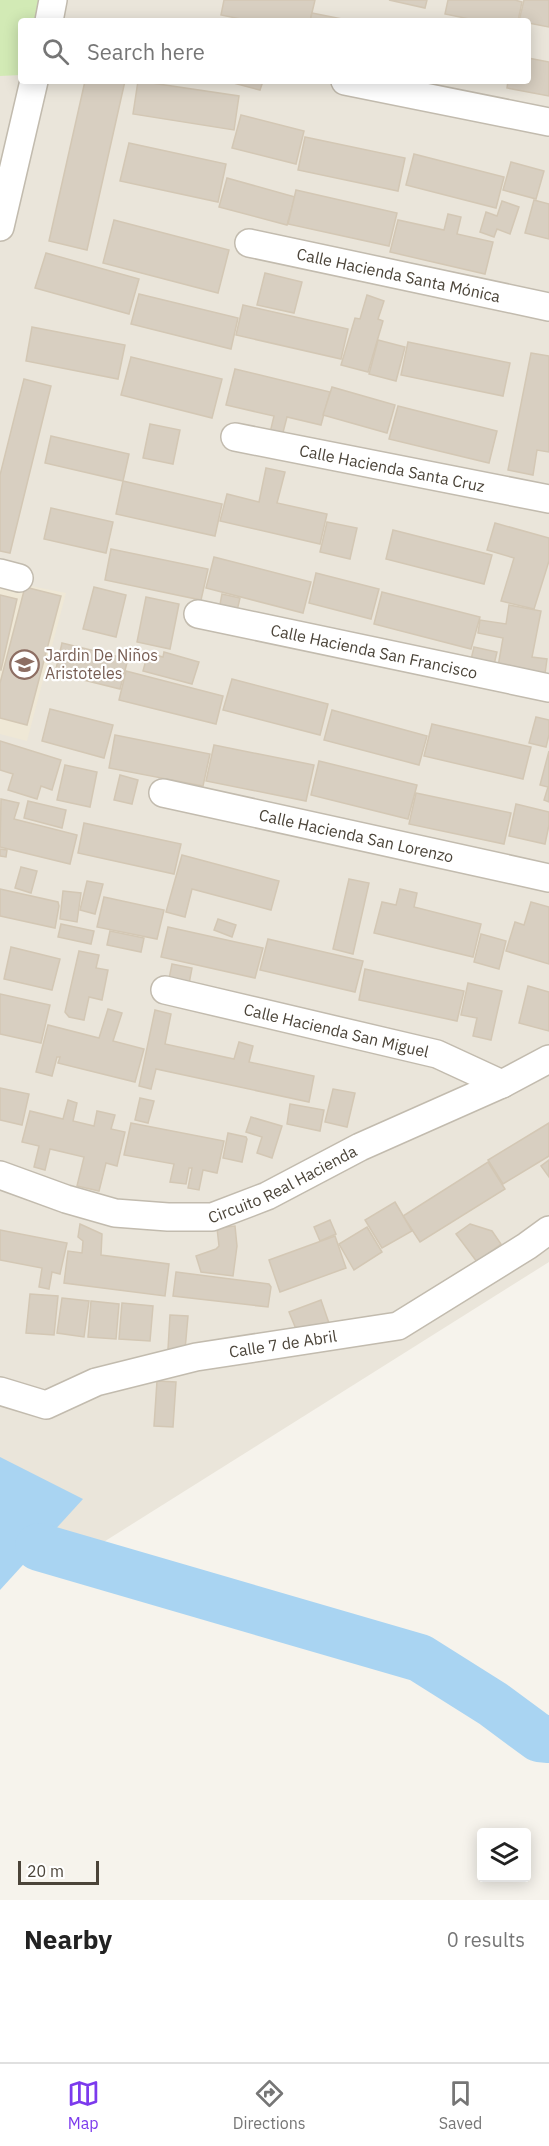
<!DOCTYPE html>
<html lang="en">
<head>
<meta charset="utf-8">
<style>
  :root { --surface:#fff; --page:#f6f6f6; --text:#222; --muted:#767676; --line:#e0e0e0; --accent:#7c3aed }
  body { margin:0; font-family:"IBM Plex Sans",sans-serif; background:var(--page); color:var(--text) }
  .controls { position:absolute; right:18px; bottom:18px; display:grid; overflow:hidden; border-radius:6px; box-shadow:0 3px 15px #0003 }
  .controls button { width:54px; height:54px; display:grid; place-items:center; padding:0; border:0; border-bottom:2px solid var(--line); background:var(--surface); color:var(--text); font:30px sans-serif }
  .scale { position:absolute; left:18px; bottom:15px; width:81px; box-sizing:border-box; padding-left:6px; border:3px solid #4b4439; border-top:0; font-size:16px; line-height:21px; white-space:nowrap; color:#4b4439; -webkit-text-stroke:4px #fff; paint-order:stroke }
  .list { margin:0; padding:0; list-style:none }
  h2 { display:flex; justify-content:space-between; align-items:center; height:78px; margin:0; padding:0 24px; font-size:26px }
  h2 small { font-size:20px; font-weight:400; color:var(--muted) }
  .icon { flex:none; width:33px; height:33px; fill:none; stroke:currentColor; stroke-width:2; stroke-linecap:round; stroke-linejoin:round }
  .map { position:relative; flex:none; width:549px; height:1900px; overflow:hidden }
  .search { position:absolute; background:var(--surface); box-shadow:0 3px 15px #0003; left:18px; right:18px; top:18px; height:66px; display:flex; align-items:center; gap:15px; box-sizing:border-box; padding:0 21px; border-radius:6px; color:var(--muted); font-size:22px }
  .sheet { height:162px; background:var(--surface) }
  nav { display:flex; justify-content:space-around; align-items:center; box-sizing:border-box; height:84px; border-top:2px solid var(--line); background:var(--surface); font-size:16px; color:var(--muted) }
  nav a { display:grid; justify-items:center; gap:3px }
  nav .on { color:var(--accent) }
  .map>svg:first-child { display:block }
</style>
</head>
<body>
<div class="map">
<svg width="549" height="1900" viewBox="0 0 549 1900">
  <rect width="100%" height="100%" fill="#f6f3ec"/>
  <!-- residential -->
  <path fill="#eae5da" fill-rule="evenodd" d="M0 0H549V1262L75 1560 0 1549ZM21 21H528V81H21Z"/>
  <!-- education -->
  <path fill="#efe8d6" d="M0 580 66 593 27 741 0 734Z"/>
  <!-- green -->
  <path fill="#d2eab5" d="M0 0H51L46 21H21V75L0 76Z"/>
  <!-- water -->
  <path fill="#a9d4f2" d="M0 1457 83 1499 0 1590Z"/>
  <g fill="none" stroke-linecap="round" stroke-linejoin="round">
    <!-- river -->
    <path stroke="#a9d4f2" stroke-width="48" d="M39 1547 420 1658 493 1704 539 1738 549 1739"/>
  </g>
  <!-- building -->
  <g fill="#d8cfc1" stroke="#d3c7b4" stroke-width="1.5">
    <path d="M224 0H315L310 21H250L221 15Z"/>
    <path d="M389 0H427L425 8Z"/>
    <path d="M448 0H515L522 2 518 21H479L445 14Z"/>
    <path d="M524 0H549V27L528 23V21H519Z"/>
    <path d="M312 13 352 21H310Z"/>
    <path d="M528 58 549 62V96L507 88 508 81H528Z"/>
    <path d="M85 81H125L87 250 49 241Z"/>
    <path d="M138 81 239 96 234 130 133 114Z"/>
    <path d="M226 81H263L260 90Z"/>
    <path d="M241 115 304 131 296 164 232 148Z"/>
    <path d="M305 137 405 158 398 191 298 170Z"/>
    <path d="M129 143 226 164 218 202 120 181Z"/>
    <path d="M414 154 504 177 496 208 406 185Z"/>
    <path d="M511 162 544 171 536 199 503 190Z"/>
    <path d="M227 178 295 197 287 225 219 207Z"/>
    <path d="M296 190 397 213 389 246 288 224Z"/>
    <path d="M534 200 549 204V239L525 233Z"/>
    <path d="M502 201 519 207 510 234 497 229 494 237 480 232 486 212 497 216Z"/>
    <path d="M448 214 461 217 457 234 493 242 485 274 390 252 398 220 444 230Z"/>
    <path d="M114 220 229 250 218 293 103 263Z"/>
    <path d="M46 253 139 279 129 314 35 288Z"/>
    <path d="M265 273 302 282 294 313 257 305Z"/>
    <path d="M139 294 238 318 231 349 131 324Z"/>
    <path d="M367 295 384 301 378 319 383 321 368 372 341 365 355 318 360 319Z"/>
    <path d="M243 305 348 329 341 359 236 335Z"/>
    <path d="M32 327 125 345 118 379 26 361Z"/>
    <path d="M378 340 405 347 396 381 369 374Z"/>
    <path d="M408 342 510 363 503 396 401 375Z"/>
    <path d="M531 353 549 356V452L537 450 533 475 508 470Z"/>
    <path d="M131 357 222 379 212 418 121 395Z"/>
    <path d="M235 369 330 392 321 425 287 417 281 440 269 437 274 416 226 405Z"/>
    <path d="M24 379 51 386 10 553 0 551V475Z"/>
    <path d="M332 387 395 405 387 433 323 415Z"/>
    <path d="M398 406 497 431 489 463 389 439Z"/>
    <path d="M150 424 180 430 173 464 143 458Z"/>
    <path d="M51 436 129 454 123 481 45 463Z"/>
    <path d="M266 468 285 472 277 503 327 514 320 544 220 521 227 494 259 502Z"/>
    <path d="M123 481 222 504 215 536 116 514Z"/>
    <path d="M51 508 113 522 106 553 44 539Z"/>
    <path d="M327 522 357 528 350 559 320 552Z"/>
    <path d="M495 523 549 538V561L534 609 501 601 514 558 487 550Z"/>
    <path d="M393 530 492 555 484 584 386 559Z"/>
    <path d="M111 549 208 569 201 600 105 580Z"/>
    <path d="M214 557 311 582 303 613 206 588Z"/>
    <path d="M316 573 379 589 371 619 309 603Z"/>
    <path d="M25 587 61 596 27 725 0 718V683Z"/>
    <path d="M94 587 126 595 116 637 83 629Z"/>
    <path d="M382 592 480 617 471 649 374 624Z"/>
    <path d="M222 594 240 598 235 619 218 615Z"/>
    <path d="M0 595 17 599 1 670H0Z"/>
    <path d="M146 597 179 604 170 649 137 642Z"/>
    <path d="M509 605 541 611 532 657 547 659 544 681 497 672 503 638 478 633 480 620 506 624Z"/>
    <path d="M62 643 128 659 120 689 55 673Z"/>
    <path d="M474 647 497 652 492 673 469 668Z"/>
    <path d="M164 652 199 662 192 684 143 671 148 653 163 657Z"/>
    <path d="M126 671 223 696 216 724 119 700Z"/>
    <path d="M232 679 328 704 320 735 223 710Z"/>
    <path d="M50 709 113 725 104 758 42 741Z"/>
    <path d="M332 710 427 736 419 765 324 740Z"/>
    <path d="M536 717 549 720V735L546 747 529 743Z"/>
    <path d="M432 724 531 747 523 779 424 756Z"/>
    <path d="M115 735 210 754 203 786 109 768Z"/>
    <path d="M0 741 61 760 52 790 41 786 37 799 8 790 13 774 0 770Z"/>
    <path d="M214 745 314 765 306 801 206 781Z"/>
    <path d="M549 751V802L544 800 548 787 540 785Z"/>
    <path d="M319 761 417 785 408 819 311 795Z"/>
    <path d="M65 765 97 772 90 807 57 800Z"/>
    <path d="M120 775 138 780 132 804 114 800Z"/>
    <path d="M416 793 511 813 504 844 409 824Z"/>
    <path d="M1 799 19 803 14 819 77 835 70 864 0 847Z"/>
    <path d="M28 801 66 810 62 828 24 818Z"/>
    <path d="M516 804 549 812V825L545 844 509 836Z"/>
    <path d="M84 823 181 844 174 874 78 853Z"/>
    <path d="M0 849 7 850 6 857 0 856Z"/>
    <path d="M182 855 279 881 271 910 192 889 185 917 166 912Z"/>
    <path d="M21 867 37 871 31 893 15 888Z"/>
    <path d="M349 879 369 883 353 954 333 949Z"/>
    <path d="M87 881 103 884 95 914 80 910Z"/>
    <path d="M0 889 58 902 59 906 55 928 0 916Z"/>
    <path d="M400 889 417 893 414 907 481 924 473 957 374 933 382 902 396 905Z"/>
    <path d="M63 891 81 893 77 922 60 919Z"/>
    <path d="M104 897 164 910 157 939 97 927Z"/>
    <path d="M531 902 549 907V964L506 951 515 922 524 925Z"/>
    <path d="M218 919 236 925 232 937 214 930Z"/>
    <path d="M61 924 94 931 91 944 58 937Z"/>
    <path d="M168 927 263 948 255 978 161 957Z"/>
    <path d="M110 931 144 938 141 952 107 945Z"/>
    <path d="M481 934 506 941 499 969 474 962Z"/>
    <path d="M268 939 363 961 355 992 260 970Z"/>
    <path d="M11 947 60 959 52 990 4 979Z"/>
    <path d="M79 951 99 955 96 968 108 970 102 1000 89 997 84 1020 69 1017 65 1012Z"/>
    <path d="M172 964 192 968 188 989 168 984Z"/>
    <path d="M365 969 464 991 457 1021 359 1000Z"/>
    <path d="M468 983 502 991 491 1040 473 1036 477 1018 461 1015Z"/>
    <path d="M528 986 549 992V1031L519 1023Z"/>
    <path d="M0 994 50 1005 41 1043 0 1034Z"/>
    <path d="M108 1009 122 1013 113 1041 144 1049 135 1082 58 1063 60 1057H57L52 1076 36 1072 48 1025 99 1038Z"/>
    <path d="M155 1010 171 1014 165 1044 234 1059 239 1042 253 1046 249 1062 314 1076 309 1102 156 1069 151 1089 139 1086Z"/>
    <path d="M0 1088 29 1094 22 1125 0 1120Z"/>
    <path d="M333 1089 355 1093 347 1127 325 1122Z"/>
    <path d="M140 1098 154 1101 148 1123 135 1120Z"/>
    <path d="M68 1100 77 1103 73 1121 94 1126 97 1111 115 1115 111 1129 125 1132 117 1166 106 1163 99 1191 77 1186 84 1157 50 1149 45 1170 34 1167 39 1146 22 1142 30 1111 63 1119Z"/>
    <path d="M290 1104 324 1110 320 1131 287 1124Z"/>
    <path d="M251 1117 282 1126 272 1158 257 1153 262 1137 246 1132Z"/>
    <path d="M131 1123 224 1141 217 1173 203 1170 199 1190 188 1188 192 1168H189L186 1184 170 1182 174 1164 124 1155Z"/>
    <path d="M549 1123V1156L503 1184 488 1160Z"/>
    <path d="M228 1133 246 1137 247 1139 242 1162 223 1158Z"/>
    <path d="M549 1160V1177L541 1166Z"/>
    <path d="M488 1162 505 1189 420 1242 403 1216Z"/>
    <path d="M395 1202 412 1231 382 1248 365 1220Z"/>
    <path d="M330 1220 336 1234 320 1241 314 1227Z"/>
    <path d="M80 1224 102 1234 101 1255 169 1264 165 1296 64 1283 68 1251 82 1253 83 1241 78 1237Z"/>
    <path d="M470 1224 492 1231 501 1244 477 1262 456 1234Z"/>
    <path d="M235 1226 237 1246 233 1276 201 1272 196 1256 216 1249 219 1246 217 1228Z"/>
    <path d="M367 1227 382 1252 354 1270 339 1244Z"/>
    <path d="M0 1230 67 1243 60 1274 52 1272 49 1289 39 1287 42 1268 0 1260Z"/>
    <path d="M335 1236 346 1268 280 1292 269 1260Z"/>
    <path d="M176 1272 269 1284 271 1287 268 1307 173 1296Z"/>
    <path d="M30 1294 58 1296 54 1335 26 1333Z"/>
    <path d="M62 1298 89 1301 84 1337 57 1333Z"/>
    <path d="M321 1300 331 1329H296L289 1312Z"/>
    <path d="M91 1301 119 1304 116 1339 88 1337Z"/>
    <path d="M122 1303 153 1306 150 1341 119 1339Z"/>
    <path d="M170 1315 188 1316 185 1350 168 1349Z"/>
    <path d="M157 1381 176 1382 173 1427 154 1426Z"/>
  </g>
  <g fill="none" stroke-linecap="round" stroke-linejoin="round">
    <defs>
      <g id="minor">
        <path d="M49 21 53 0"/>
        <path d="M345 81 549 122"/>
        <path d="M0 227 34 81"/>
        <path id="s1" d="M249 243 549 307"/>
        <path id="s2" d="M235 437 549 499"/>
        <path d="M0 573 19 578"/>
        <path id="s3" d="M198 614 549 688"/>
        <path id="s4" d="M163 793 549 878"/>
        <path id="s5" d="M165 990 437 1054 502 1084"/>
        <path id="s6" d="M0 1175 66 1199 115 1213 168 1217H212L267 1196 360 1147 502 1084 549 1059"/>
        <path id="s7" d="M0 1391 46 1405 96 1382 196 1357 398 1326 527 1246 549 1230"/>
      </g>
    </defs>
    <!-- minor casing -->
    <use href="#minor" stroke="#c2bbae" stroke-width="30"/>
    <!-- minor -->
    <use href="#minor" stroke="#fff" stroke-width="27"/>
  </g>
  <!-- icons -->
  <defs>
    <symbol id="school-ring" viewBox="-11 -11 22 22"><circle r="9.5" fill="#fff" stroke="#8d6e63" stroke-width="1.5"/><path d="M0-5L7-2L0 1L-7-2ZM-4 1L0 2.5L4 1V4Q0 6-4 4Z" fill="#8d6e63"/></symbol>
  </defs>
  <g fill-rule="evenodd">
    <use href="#school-ring" x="8" y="648" width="33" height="33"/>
  </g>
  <g text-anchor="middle" stroke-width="4.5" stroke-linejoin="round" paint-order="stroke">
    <!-- street labels -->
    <g font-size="16" fill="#4b4439" stroke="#fff">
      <text dy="6" stroke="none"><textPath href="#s1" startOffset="153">Calle Hacienda Santa Mónica</textPath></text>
      <text dy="6" stroke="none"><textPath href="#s2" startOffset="160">Calle Hacienda Santa Cruz</textPath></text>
      <text dy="6" stroke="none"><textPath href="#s3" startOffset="180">Calle Hacienda San Francisco</textPath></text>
      <text dy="6" stroke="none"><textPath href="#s4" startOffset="198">Calle Hacienda San Lorenzo</textPath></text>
      <text dy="6" stroke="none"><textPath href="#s5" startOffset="176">Calle Hacienda San Miguel</textPath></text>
      <text dy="6" stroke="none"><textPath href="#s6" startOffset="296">Circuito Real Hacienda</textPath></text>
      <text dy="6" stroke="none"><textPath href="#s7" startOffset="294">Calle 7 de Abril</textPath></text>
    </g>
    <!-- education labels -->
    <g font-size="16" fill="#785e54" stroke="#fff" text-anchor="start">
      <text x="45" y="661">Jardin De Niños<tspan x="45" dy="18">Aristoteles</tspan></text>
    </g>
  </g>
</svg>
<div class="controls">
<button><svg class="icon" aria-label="layers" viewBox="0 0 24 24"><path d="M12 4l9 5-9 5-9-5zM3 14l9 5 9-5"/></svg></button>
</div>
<div class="scale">20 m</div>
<div class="search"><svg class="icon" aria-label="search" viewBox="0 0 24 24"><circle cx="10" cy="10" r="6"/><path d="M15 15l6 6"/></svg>Search here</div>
</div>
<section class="sheet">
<h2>Nearby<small>0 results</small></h2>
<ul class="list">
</ul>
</section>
<nav>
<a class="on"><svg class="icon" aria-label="map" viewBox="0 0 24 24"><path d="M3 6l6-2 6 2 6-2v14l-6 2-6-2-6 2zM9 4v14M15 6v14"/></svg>Map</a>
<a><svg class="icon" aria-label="directions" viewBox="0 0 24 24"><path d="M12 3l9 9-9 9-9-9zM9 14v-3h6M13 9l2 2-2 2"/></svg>Directions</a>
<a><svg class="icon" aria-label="saved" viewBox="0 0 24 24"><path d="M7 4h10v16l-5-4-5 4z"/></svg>Saved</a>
</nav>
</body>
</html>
